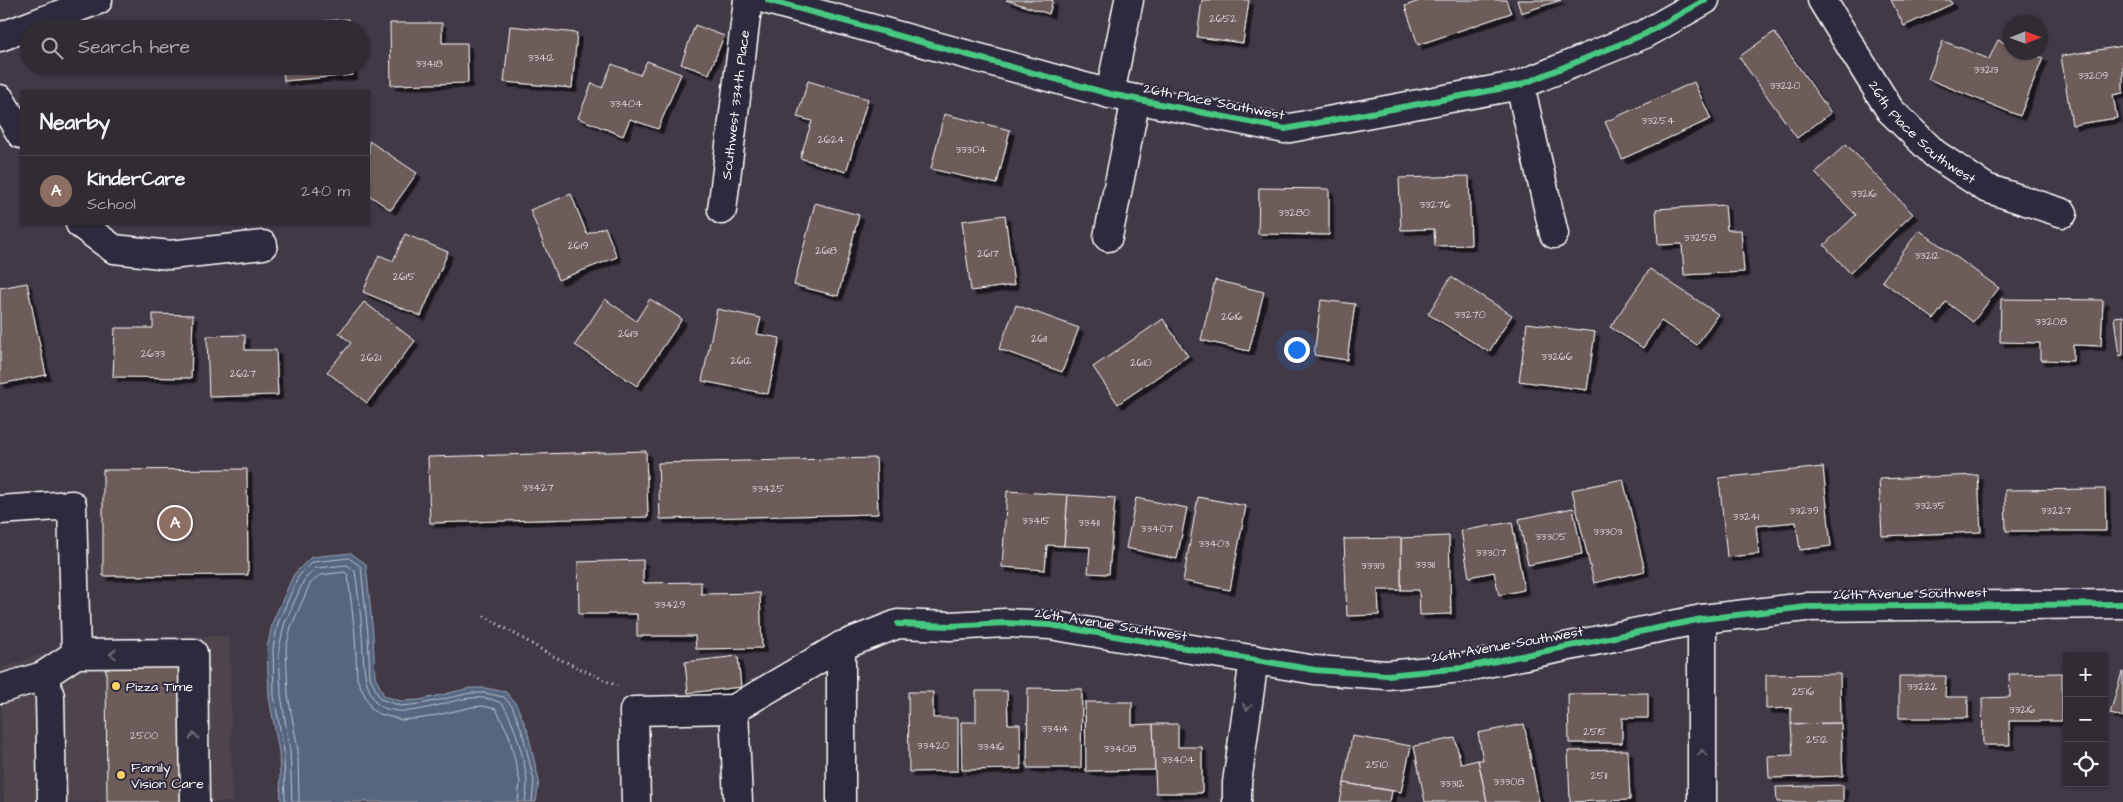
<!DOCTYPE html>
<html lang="en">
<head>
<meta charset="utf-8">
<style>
  :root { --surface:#312b34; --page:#3d3740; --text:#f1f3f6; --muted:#a8a7ac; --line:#4c474f; --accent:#1a73e8 }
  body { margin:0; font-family:"Architects Daughter",sans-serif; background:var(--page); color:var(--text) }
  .controls { position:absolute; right:15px; bottom:15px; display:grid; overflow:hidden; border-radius:0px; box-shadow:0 1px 4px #0004 }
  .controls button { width:45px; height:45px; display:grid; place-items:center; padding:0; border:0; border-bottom:1px solid var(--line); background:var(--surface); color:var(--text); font:25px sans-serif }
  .compass { position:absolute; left:2003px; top:15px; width:45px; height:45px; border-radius:50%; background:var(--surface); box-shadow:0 1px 4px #0004; rotate:89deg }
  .you { position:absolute; left:1296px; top:349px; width:18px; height:18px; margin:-12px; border:4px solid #fff; border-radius:50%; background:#1a73e8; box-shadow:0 0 0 8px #1a73e833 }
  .badge { display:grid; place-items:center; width:32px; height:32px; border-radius:50%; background:var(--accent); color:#fff; font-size:16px; font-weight:700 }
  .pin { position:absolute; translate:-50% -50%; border:2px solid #fff; box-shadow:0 1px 5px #0006 }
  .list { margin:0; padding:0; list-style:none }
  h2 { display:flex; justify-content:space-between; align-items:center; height:65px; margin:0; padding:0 20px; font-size:21px }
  h2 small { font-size:16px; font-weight:400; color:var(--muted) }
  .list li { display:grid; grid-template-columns:32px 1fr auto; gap:15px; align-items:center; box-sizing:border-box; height:70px; padding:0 20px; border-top:1px solid var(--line) }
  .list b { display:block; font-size:19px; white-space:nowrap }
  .list p { margin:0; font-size:16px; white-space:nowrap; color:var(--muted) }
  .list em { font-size:16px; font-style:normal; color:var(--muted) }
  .icon { flex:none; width:28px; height:28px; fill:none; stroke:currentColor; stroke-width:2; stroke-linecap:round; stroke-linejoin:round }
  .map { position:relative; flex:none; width:2123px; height:802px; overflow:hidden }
  .search { position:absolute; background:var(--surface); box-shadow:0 1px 4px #0004; left:20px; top:20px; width:350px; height:55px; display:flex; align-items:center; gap:12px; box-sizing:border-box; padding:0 18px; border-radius:28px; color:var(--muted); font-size:19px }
  .panel { position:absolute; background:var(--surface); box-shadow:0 1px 4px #0004; left:20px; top:90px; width:350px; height:135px; border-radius:0px }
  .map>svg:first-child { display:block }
</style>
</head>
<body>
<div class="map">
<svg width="2123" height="802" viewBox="0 0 2123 802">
  <defs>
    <filter id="shadow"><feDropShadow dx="4.5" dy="4.5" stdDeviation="0" flood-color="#0009"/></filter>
  </defs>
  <rect width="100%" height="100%" fill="#413946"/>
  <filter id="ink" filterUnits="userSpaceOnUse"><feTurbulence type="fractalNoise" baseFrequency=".02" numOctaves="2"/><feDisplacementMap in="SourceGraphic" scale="10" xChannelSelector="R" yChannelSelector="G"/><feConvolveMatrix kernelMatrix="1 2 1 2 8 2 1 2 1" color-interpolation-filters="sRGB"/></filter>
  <g filter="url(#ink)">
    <!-- built -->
    <path fill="#4e444c" d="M230 636 232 802H4L0 668 95 637Z"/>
    <!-- water -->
    <path fill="#566681" stroke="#9aa3b3" d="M351 553 366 564 373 634 375 676 384 696 401 701 420 700 470 688H485L506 692 516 704 527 729 539 781 536 802H281L279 752 269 697 267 648 273 621 294 574 311 557Z"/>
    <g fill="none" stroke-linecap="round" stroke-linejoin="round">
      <!-- shore -->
      <g stroke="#bbc2cd" stroke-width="1">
        <path d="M285 802 284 751 274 696 273 648 278 623 298 577 313 562 349 558 361 567 368 634 370 677 380 699 401 706 421 704 471 693H485L504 697 512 706 522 731 534 781 532 802"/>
        <path d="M292 802 290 751 281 695 279 649 284 625 304 580 316 568 347 565 355 571C358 592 361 614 362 635 364 659 362 681 375 701 378 706 382 707 387 709 425 720 464 686 499 702 512 708 527 769 527 783 527 789 526 796 525 802"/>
        <path d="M299 802 298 750 288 695 286 649 291 627 310 584 320 575 345 572 348 575 355 635 357 679 372 710 379 714 402 720 424 718 472 707 483 706 496 709 509 735 520 782 518 802"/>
      </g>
    </g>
    <!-- building -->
    <g fill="#6c5c5a" stroke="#fff" filter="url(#shadow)">
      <path d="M1006 0H1053L1049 14Z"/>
      <path d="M1202 0H1249L1243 43 1197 37Z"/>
      <path d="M1422 0H1506L1511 13 1418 45 1405 6Z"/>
      <path d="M1517 0H1561L1521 13Z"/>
      <path d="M1891 0H1950L1952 4 1904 26Z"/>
      <path d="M348 19 349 29H280V25Z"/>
      <path d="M390 23H442V43H467L468 83 391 85Z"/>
      <path d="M695 25 724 36 709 74 681 64Z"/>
      <path d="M510 26 577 33 572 88 504 82Z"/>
      <path d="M1774 32 1831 113 1797 138 1739 57Z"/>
      <path d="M1998 40 2010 45V52H2029L2043 58 2020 116 1928 79 1943 41 1989 59Z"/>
      <path d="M2123 46V93L2113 95 2117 118 2072 125 2061 56Z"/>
      <path d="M647 61 681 74 658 129 630 119 623 136 578 118 592 83 602 88 612 64 640 75Z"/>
      <path d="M283 66H352L353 75 284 81Z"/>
      <path d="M808 81 868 99 846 172 800 158 812 121 797 117Z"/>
      <path d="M1694 82 1711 119 1622 159 1605 122Z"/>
      <path d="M944 114 1010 130 997 184 931 169Z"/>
      <path d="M369 141 417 173 391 210 369 195Z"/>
      <path d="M1846 144 1913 214 1850 273 1824 245 1856 215 1815 173Z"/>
      <path d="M1469 176 1471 245 1435 246 1434 229 1401 230 1399 178Z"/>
      <path d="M1259 188 1329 189V235L1258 234Z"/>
      <path d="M571 194 587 234 605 227 617 257 558 280 530 210Z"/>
      <path d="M815 203 859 215 838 296 794 285Z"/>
      <path d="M1725 205 1727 230H1741L1744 272 1684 275 1682 244 1658 245 1656 209Z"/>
      <path d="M1005 215 1014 285 971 291 962 221Z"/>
      <path d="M1919 230 1999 288 1973 322 1946 302 1934 319 1882 281Z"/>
      <path d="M405 234 448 252 421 316 363 292 379 255 393 261Z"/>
      <path d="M1650 269 1718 314 1697 345 1661 321 1643 348 1610 327Z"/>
      <path d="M1451 277 1512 315 1489 352 1428 314Z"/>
      <path d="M1215 280 1264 292 1249 351 1201 340Z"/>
      <path d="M27 283 46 375 0 384V288Z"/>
      <path d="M605 299 636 321 650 299 682 319 637 386 575 345Z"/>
      <path d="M2001 299 2103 300 2101 346 2073 345V361L2040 360V343L2000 342Z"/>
      <path d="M1321 300 1355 304 1347 360 1314 355Z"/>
      <path d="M364 302 415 341 367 403 327 372 351 343 339 333Z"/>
      <path d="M1016 305 1079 328 1062 372 999 349Z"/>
      <path d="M717 309 761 318 757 334 780 338 768 394 702 381Z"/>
      <path d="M153 314 193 315 191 378 113 377 115 328H153Z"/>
      <path d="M2123 316V355L2119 356 2114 317Z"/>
      <path d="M1163 319 1188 356 1118 404 1093 367Z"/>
      <path d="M1527 323 1595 332 1587 390 1519 381Z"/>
      <path d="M245 335V350H276L278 395 209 397 207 336Z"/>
      <path d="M646 451 648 517 430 523 428 457Z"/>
      <path d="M876 458 878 514 660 519 658 463Z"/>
      <path d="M1823 467 1831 546 1800 550 1796 522 1756 526 1759 554 1727 557 1719 478Z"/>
      <path d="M247 469 248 575 103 576V470Z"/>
      <path d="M1978 475 1981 532 1882 536 1879 479Z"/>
      <path d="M1623 479 1645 571 1594 583 1572 490Z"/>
      <path d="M2105 489 2106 531H2006L2005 490Z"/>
      <path d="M1007 491 1068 495 1064 546 1047 545 1045 570 1002 567Z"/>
      <path d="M1068 495 1115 498 1109 574 1088 573 1090 547 1064 546Z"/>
      <path d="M1198 497 1246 506 1230 590 1183 581Z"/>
      <path d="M1136 498 1187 508 1177 559 1126 548Z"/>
      <path d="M1573 508 1582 554 1528 565 1519 519Z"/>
      <path d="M1512 522 1524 590 1499 595 1494 572 1469 577 1461 531Z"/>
      <path d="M1449 536 1451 614 1420 615 1419 590H1401V538Z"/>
      <path d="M1401 538V590H1378L1379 615 1347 616 1344 539Z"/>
      <path d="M643 560V583L701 582V594L760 593 762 648 696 649 695 636H637V614H579L578 562Z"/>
      <path d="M738 656 741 687 688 693 685 662Z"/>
      <path d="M106 667H181L182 802H107Z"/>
      <path d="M2122 672H2123V717L2110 714Z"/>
      <path d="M2062 673V721H2009L2010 745H1983L1982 698 2010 697 2009 674Z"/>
      <path d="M1840 674 1841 723 1791 724V708L1766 709V675Z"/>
      <path d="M1899 676H1946L1945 697H1968V718H1899Z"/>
      <path d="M1028 688 1082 689 1081 768H1027Z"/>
      <path d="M976 691H1007L1008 724H1020L1021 769 962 770 961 722H976Z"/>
      <path d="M908 692H933V718H958V771L909 772Z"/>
      <path d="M1648 693V718H1622V743H1569L1568 694Z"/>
      <path d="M1085 702H1132V725L1153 724 1155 770 1086 771Z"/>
      <path d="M1841 723 1843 776 1769 778 1768 756 1793 755 1791 724Z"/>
      <path d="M1153 724H1178V747H1202V793H1156Z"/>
      <path d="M1524 724 1539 802H1487L1478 760H1483L1478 733Z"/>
      <path d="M1352 736 1411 746 1401 792 1344 783Z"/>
      <path d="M1455 738 1461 764 1478 760 1487 802H1425L1414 746Z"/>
      <path d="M1628 750 1630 800 1570 802 1568 751Z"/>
      <path d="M1344 783 1392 791 1390 802H1340Z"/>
      <path d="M1843 785V802H1777L1776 787Z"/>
    </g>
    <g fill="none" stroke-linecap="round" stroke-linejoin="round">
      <defs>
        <g id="minor">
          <path d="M768 0 1110 94 1285 129 1520 85 1645 34 1705 0"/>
          <path id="s1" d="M1822 0 1890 110 1935 154 1986 188 2063 213"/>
          <path d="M0 37 98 0"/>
          <path d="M1520 85 1554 234"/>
          <path d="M1110 94 1129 0"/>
          <path d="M0 99 21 134"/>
          <path id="s2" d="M722 210 748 0"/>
          <path d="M80 224 114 249 170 255 263 245"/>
          <path d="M1108 237 1136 99"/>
          <path d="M0 510 72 505 76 654"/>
          <path d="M841 646V802"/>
          <path d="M43 676 50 696 52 802"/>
          <path d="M0 689 43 676 76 654 193 653 195 802"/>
          <path d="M636 802 634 711 734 709"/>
          <path d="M738 802 734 709 841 646 898 624 950 626 1005 623 1050 625 1315 670 1387 675 1462 668 1702 619 1806 607 2123 604"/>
          <path d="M1237 802V783L1254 659"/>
          <path d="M1702 802V619"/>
        </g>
      </defs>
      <!-- minor casing -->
      <use href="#minor" stroke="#fff" stroke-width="31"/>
      <!-- path -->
      <path stroke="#fff" stroke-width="3" stroke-dasharray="1 4" stroke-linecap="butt" d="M484 616 551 655 617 686"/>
      <!-- minor -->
      <use href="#minor" stroke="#2f2a3d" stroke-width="28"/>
      <defs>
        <g id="cycleway">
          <path d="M768 0 1110 94 1285 129 1520 85 1645 34 1705 0"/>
          <path d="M898 624 950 626 1005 623 1050 625 1315 670 1387 675 1462 668 1702 619 1806 607 2123 604"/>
        </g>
      </defs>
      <!-- cycleway casing -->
      <use href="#cycleway" stroke="#2f2a3d" stroke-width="9"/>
      <!-- cycleway -->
      <use href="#cycleway" stroke="#46c982" stroke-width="6"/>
    </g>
    <!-- one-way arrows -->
    <defs><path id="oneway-chevron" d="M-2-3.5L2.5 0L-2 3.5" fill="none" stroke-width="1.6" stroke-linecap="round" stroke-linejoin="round" transform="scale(1.25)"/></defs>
    <g stroke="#6d6a77">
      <use href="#oneway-chevron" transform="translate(113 654) rotate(179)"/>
      <use href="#oneway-chevron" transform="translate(1247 707) rotate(98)"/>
      <use href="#oneway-chevron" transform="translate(194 736) rotate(-91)"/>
      <use href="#oneway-chevron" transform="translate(1702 753) rotate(-90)"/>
    </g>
  </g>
  <!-- markers -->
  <g fill="#ffd166" stroke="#2f2a3d" stroke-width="2">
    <circle cx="116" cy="686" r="5"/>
    <circle cx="121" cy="775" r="5"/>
  </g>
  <g text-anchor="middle" stroke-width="4" stroke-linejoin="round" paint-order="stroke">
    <!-- number labels -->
    <g font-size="11" fill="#dad6d6">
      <text x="1223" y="22">2652</text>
      <text x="541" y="61">33412</text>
      <text x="429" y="67">33418</text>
      <text x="1986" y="73">33213</text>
      <text x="2093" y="79">33209</text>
      <text x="1785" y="89">33220</text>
      <text x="626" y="107">33404</text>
      <text x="1658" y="124">33254</text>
      <text x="831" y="143">2624</text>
      <text x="971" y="153">33304</text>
      <text x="1864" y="197">33216</text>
      <text x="1435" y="208">33276</text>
      <text x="1294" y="216">33280</text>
      <text x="1700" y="241">33258</text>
      <text x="578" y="249">2619</text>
      <text x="826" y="254">2618</text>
      <text x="988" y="257">2617</text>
      <text x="1927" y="259">33212</text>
      <text x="404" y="280">2615</text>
      <text x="1470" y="318">33270</text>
      <text x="1232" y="320">2616</text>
      <text x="2051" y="325">33208</text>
      <text x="628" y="337">2613</text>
      <text x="1039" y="342">2611</text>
      <text x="153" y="357">2633</text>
      <text x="1557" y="360">33266</text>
      <text x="371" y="361">2621</text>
      <text x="741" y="364">2612</text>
      <text x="1141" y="366">2610</text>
      <text x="243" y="377">2627</text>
      <text x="538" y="491">33427</text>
      <text x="768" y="492">33425</text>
      <text x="1930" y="509">33235</text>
      <text x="1804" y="514">33239</text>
      <text x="2056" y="514">33227</text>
      <text x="1746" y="520">33241</text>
      <text x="1036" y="524">33415</text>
      <text x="1089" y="526">33411</text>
      <text x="1157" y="532">33407</text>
      <text x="1608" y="535">33303</text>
      <text x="1551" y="540">33305</text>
      <text x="1214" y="547">33403</text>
      <text x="1491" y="556">33307</text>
      <text x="1425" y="568">33311</text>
      <text x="1373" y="569">33313</text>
      <text x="670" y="608">33429</text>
      <text x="1922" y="690">33222</text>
      <text x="1803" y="695">2516</text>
      <text x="2022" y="713">33216</text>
      <text x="1055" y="732">33414</text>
      <text x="1595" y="735">2515</text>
      <text x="144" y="739">2500</text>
      <text x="1817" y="743">2512</text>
      <text x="933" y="749">33420</text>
      <text x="991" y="750">33416</text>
      <text x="1120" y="752">33408</text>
      <text x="1178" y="763">33404</text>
      <text x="1377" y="768">2510</text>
      <text x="1599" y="779">2511</text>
      <text x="1509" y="785">33308</text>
      <text x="1452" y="787">33312</text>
    </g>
    <!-- street labels -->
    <g font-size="14" fill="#fff" stroke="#2f2a3d">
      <text transform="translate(1214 101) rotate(11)" y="5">26th Place Southwest</text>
      <text dy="5" stroke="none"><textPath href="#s2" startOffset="106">Southwest 334th Place</textPath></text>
      <text dy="5" stroke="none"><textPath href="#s1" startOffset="168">26th Place Southwest</textPath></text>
      <text transform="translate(1910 593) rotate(-1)" y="5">26th Avenue Southwest</text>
      <text transform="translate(1111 624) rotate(9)" y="5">26th Avenue Southwest</text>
      <text transform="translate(1507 644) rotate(-10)" y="5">26th Avenue Southwest</text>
    </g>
    <!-- poi labels -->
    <g font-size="14" fill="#fff" stroke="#2f2a3d" text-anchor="start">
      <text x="126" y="691">Pizza Time</text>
      <text x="131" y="772">Family<tspan x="131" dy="16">Vision Care</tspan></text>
    </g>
  </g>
</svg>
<div class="controls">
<button>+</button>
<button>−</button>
<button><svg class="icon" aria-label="locate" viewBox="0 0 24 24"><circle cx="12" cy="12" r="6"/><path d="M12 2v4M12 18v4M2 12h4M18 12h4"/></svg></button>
</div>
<svg class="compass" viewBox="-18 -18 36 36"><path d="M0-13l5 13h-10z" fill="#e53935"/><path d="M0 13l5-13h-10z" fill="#a8a7ac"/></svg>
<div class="you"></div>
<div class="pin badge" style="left:175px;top:523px;background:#8d6e63">A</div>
<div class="search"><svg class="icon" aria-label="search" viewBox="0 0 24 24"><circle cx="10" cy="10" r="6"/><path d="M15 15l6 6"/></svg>Search here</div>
<section class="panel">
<h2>Nearby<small></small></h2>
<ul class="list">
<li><span class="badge" style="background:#8d6e63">A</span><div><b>KinderCare</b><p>School</p></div><em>240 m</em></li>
</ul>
</section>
</div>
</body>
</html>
